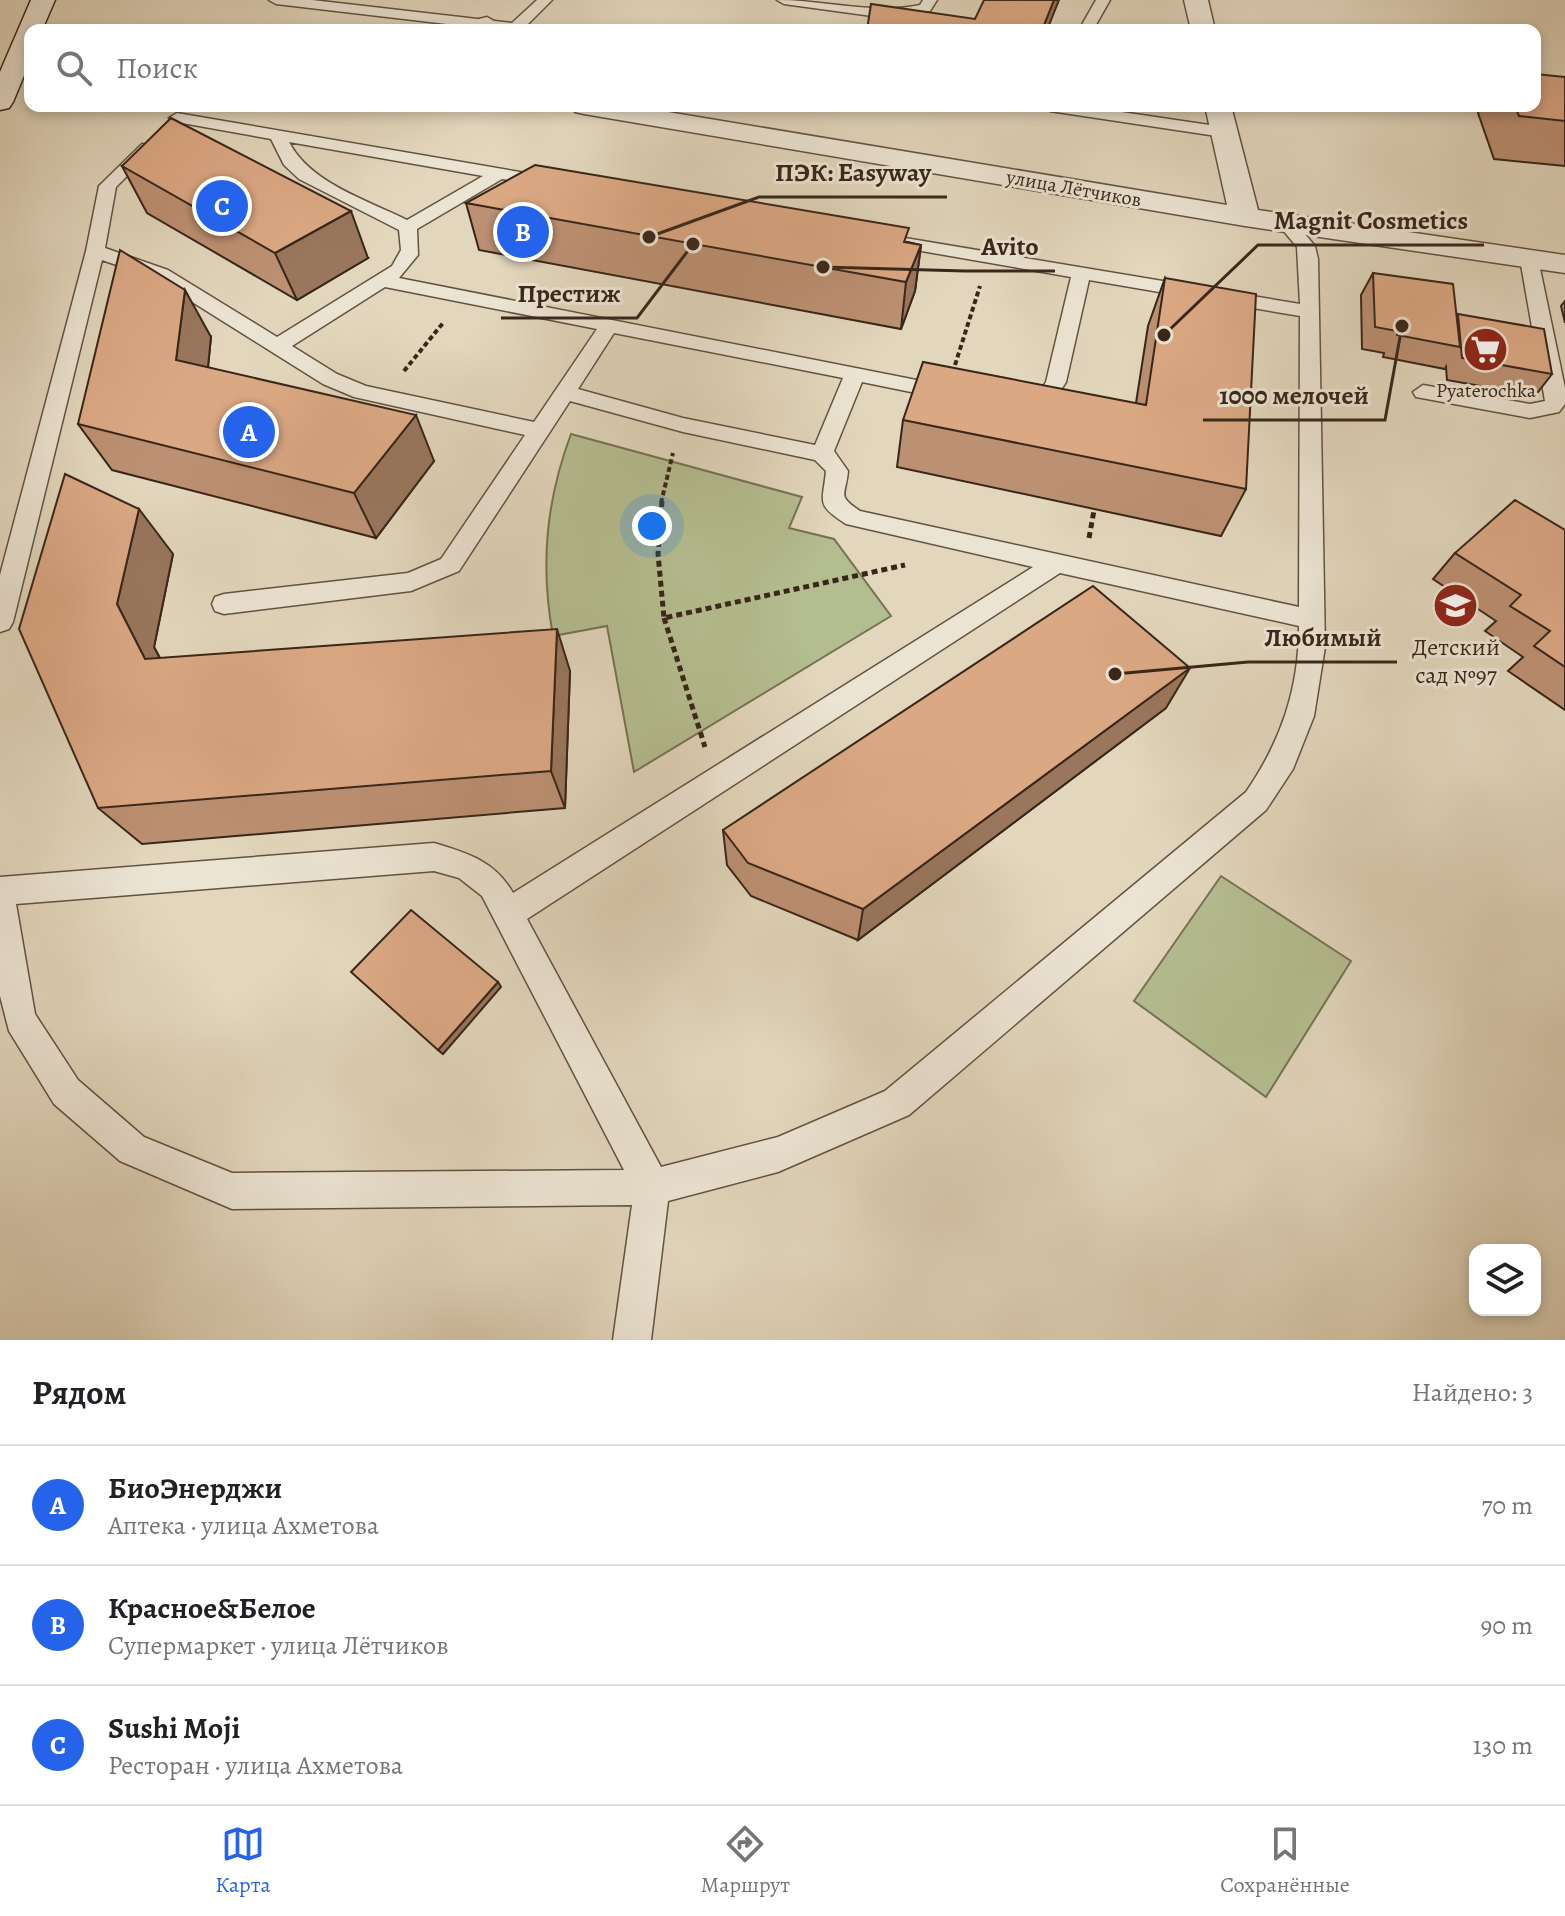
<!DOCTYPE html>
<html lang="ru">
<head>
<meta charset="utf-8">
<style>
  :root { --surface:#fff; --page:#f6f6f6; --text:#202124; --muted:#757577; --line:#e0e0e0; --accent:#2563eb }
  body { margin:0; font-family:Alegreya,serif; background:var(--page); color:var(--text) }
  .controls { position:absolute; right:24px; bottom:24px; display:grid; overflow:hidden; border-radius:16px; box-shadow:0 4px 12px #0003 }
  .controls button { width:72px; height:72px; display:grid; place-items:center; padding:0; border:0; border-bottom:2px solid var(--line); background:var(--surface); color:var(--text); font:40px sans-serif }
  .you { position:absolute; left:652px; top:526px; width:28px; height:28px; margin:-20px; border:6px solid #fff; border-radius:50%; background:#1a73e8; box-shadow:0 0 0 12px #1a73e833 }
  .badge { display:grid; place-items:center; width:52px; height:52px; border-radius:50%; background:var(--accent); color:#fff; font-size:26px; font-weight:700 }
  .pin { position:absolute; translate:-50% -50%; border:4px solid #fff; box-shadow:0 2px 8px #0006 }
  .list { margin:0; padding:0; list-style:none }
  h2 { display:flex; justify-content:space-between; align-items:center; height:104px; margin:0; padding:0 32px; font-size:34px }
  h2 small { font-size:26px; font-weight:400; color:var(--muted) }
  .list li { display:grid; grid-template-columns:52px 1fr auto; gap:24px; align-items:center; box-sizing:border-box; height:120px; padding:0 32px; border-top:2px solid var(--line) }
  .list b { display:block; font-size:30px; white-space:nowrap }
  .list p { margin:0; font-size:26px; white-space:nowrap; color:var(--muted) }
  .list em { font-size:26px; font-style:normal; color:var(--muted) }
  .icon { flex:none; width:44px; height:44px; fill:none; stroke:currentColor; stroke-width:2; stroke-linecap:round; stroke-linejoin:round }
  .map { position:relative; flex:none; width:1565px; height:1340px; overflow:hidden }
  .search { position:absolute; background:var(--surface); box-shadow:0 4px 12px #0003; left:24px; right:24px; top:24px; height:88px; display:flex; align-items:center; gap:20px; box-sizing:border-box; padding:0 28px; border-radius:16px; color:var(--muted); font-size:30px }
  .sheet { height:464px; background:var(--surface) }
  nav { display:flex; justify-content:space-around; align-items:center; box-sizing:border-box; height:112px; border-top:2px solid var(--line); background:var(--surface); font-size:22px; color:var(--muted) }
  nav a { display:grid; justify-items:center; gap:4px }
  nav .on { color:var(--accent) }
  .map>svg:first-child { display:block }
</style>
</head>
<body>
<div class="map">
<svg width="1565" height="1340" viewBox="0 0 1565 1340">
  <rect width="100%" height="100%" fill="#e2d6bc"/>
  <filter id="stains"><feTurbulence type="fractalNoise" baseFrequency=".0025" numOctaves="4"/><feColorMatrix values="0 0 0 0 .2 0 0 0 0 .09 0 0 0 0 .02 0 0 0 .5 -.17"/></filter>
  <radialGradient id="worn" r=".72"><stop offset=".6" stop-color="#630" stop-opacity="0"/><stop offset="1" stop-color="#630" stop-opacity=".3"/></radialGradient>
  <!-- green -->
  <g fill="#b4bd90" stroke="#767255" stroke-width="2">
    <path d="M571 434 802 497 789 528 834 539 891 616 634 772 607 626 553 636C540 565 546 501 571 434Z"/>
    <path d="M1221 876 1351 961 1266 1097 1134 1001Z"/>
  </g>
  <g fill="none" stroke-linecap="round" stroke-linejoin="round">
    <defs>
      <g id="service">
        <path d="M269 0H312L512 23 537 0H552L527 25 542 30H498L276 4Z"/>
        <path d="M777 0C825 0 874 15 920 5L923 0H937L930 11 894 19 784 4Z"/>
        <path d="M1096 0H1110L1093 30H1079Z"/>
        <path d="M1042 106H1081L1223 127 1231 132 1223 137 1050 111Z"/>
        <path d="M177 113 555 178V186L549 187 502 179 417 229 418 255 399 278 957 388 960 393 950 400 862 382 834 451 848 471C846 496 836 495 860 511L1299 607 1300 316 1089 280 1066 382 1054 401 1024 410 1013 403 1017 398 1040 391 1046 382 1071 277 887 245 878 240 887 235 1300 304 1297 247 1277 223 1280 219H1292L1315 246 1318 259 1325 647 1314 716 1293 769 1266 810 909 1115 778 1172 668 1201 651 1340H613L632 1205 232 1209 120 1161 54 1104 9 1031 0 996V877L434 843C467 853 495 861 513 893L1033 567 846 524C815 504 823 503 826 471L815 460 683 432 570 401 459 571 411 591 224 614 215 611 212 604 215 597 224 594 408 573 441 559 525 435 354 397 323 384 154 278 102 260 13 622 9 629 0 632V575L86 251 99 186 142 144 156 147 116 187 105 248 168 270 277 337 392 266 401 250 399 230 299 179 284 165 271 139 171 121 169 118ZM289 142 483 176 407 220C367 200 310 183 289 142ZM385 287 597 329 534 422 366 386 337 374 292 346ZM614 333 843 378 815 445 683 418 578 389ZM1060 573 1299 626C1299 689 1281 741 1246 792L885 1091 778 1137 661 1167 527 919ZM434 871 459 878 482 896 624 1170 232 1173 144 1137 78 1080 35 1014 16 904Z"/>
        <path d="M1529 253 1538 259 1565 388V404L1559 412 1530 418 1416 397 1413 392 1423 385 1530 404 1545 401 1520 259Z"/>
      </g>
      <g id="minor">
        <path d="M1184 0H1208L1215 30H1191Z"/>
        <path d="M487 17 499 24 495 30H469L479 19Z"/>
        <path d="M571 106H632L1227 205 1205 106H1231L1258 210 1565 255V273L1245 226 584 114 575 112Z"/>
      </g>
      <path id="secondary" d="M31 0H55L42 30H30V61L13 102 9 108 0 110V72Z"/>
    </defs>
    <!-- service casing -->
    <use href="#service" stroke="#625242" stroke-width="3"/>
    <!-- minor casing -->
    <use href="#minor" stroke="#625242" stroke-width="3"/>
    <!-- secondary casing -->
    <use href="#secondary" stroke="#38261a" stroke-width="3"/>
    <!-- path-far1 -->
    <g stroke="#38261a" stroke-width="4" stroke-dasharray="5 3" stroke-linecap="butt">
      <path d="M955 365 980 286"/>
      <path d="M404 371 443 323"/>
      <path d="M661 503 673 453"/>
    </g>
    <!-- path -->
    <g stroke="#38261a" stroke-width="5" stroke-dasharray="6 4" stroke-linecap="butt">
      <path d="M662 501 658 554 664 618 905 565"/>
      <path d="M1089 538 1095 505"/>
      <path d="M664 618 705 747"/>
    </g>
    <!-- service -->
    <use href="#service" fill="#ece4d3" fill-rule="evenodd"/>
    <!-- minor -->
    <use href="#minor" fill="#ece4d3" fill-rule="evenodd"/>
    <!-- secondary -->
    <use href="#secondary" fill="#ece4d3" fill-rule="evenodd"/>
  </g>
  <!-- wall -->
  <g fill="#bc9072" stroke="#38261a" stroke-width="2">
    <path d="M1565 77V166L1494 159 1478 113 1481 106H1535Z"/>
    <path d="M122 166 368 258 297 300 147 213Z"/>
    <path d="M466 203 908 242 921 245 915 291 901 329 479 250Z"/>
    <path d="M1373 273 1457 315 1458 314 1552 374 1535 396 1447 380 1446 367 1445 369 1383 357 1384 353 1362 349 1361 295Z"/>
    <path d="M1165 278 1246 489 1221 536 897 467 903 420 1136 403 1148 326Z"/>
    <path d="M1565 301V323L1561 306Z"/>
    <path d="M211 337 208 367 434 461 376 538 112 470 78 424Z"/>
    <path d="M1565 530V710L1508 671 1523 657 1485 631 1496 621 1433 579 1455 553Z"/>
    <path d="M173 554 154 647 160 658 570 671 565 808 142 844 98 808Z"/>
    <path d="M1166 708 858 940 751 896 727 865 723 830Z"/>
  </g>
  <!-- shaded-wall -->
  <g fill="#99765c" stroke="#38261a" stroke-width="2">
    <path d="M1054 0H1059L1047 30H1042Z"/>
    <path d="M351 211 368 258 297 300 275 253Z"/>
    <path d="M921 245 915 291 901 329 906 282Z"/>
    <path d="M185 290 211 337 204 406 176 360Z"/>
    <path d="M416 415 434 461 376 538 354 493Z"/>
    <path d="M139 509 173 554 154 647 182 701 145 659 117 604Z"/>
    <path d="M557 629 570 671 565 808 551 771Z"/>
    <path d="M1190 668 1166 708 858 940 863 909Z"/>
    <path d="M498 982 501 987 443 1054 438 1050Z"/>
  </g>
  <!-- building -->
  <g fill="#dba884" stroke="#38261a" stroke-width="2">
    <path d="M984 0H1054L1042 30H867L871 4 975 19Z"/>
    <path d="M1535 74 1565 77V121L1519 116 1515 106H1535Z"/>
    <path d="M171 118 351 211 275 253 122 166Z"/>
    <path d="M535 165 909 228 904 242 921 245 906 282 466 203Z"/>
    <path d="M120 250 185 290 176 360 416 415 354 493 78 424Z"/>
    <path d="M1373 273 1453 284 1460 347 1397 335V331L1375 327Z"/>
    <path d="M1165 278 1256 294 1246 489 903 420 923 362 1146 405Z"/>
    <path d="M1458 314 1544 329 1552 374 1462 358Z"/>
    <path d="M65 474 139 509 117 604 145 659 557 629 551 771 98 808 19 629Z"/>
    <path d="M1515 500 1565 530V667L1534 646 1550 631 1510 606 1521 595 1455 553Z"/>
    <path d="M1093 586 1190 668 863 909 748 863 723 830Z"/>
    <path d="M411 910 498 982 438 1050 351 972Z"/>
  </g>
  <!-- icons -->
  <defs>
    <symbol id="supermarket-disc" viewBox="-11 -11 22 22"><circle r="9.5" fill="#8f2418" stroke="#ece4d3"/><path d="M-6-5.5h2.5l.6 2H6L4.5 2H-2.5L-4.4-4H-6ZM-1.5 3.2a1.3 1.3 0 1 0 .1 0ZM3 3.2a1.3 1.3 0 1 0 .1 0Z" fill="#fff"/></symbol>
    <symbol id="school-disc" viewBox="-11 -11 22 22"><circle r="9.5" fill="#8f2418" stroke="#ece4d3"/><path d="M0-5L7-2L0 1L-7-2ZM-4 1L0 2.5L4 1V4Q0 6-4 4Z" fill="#fff"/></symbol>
  </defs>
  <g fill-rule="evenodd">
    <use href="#supermarket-disc" x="1460" y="324" width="51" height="51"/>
    <use href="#school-disc" x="1430" y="580" width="51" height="51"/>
  </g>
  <g text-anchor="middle" stroke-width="6" stroke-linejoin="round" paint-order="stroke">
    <!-- far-street labels -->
    <g font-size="20" fill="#38261a" stroke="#ece4d3">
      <text transform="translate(1074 188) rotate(10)" y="7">улица Лётчиков</text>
    </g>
    <!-- far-poi labels -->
    <g font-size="20" fill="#38261a" stroke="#ece4d3">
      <text x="1486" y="397">Pyaterochka</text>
    </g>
    <!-- poi labels -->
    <g font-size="24" fill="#38261a" stroke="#ece4d3">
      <text x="1456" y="655">Детский<tspan x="1456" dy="28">сад №97</tspan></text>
    </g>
  </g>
  <!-- callouts -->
  <path fill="none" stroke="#38261a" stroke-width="3" d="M649 237L759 197H947M1164 335L1258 245H1484M823 267L965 271H1055M693 244L637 318H501M1402 326L1385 420H1203M1115 674L1248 662H1397"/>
  <g fill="#38261a" stroke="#ece4d3" stroke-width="3">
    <circle cx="649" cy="237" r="8"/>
    <circle cx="1164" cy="335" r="8"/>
    <circle cx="823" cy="267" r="8"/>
    <circle cx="693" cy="244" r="8"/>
    <circle cx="1402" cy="326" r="8"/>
    <circle cx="1115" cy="674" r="8"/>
  </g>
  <g font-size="26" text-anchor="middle" font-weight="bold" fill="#38261a" stroke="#ece4d3" stroke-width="6" stroke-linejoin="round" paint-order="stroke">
    <text x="853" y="181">ПЭК: Easyway</text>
    <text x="1371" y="229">Magnit Cosmetics</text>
    <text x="1010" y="255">Avito</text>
    <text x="569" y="302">Престиж</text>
    <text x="1294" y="404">1000 мелочей</text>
    <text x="1323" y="646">Любимый</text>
  </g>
  <rect width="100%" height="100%" filter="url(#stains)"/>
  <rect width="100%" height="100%" fill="url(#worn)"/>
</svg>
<div class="controls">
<button><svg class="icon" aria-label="layers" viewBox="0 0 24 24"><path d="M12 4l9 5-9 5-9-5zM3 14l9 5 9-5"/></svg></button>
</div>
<div class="you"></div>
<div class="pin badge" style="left:249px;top:432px">A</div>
<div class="pin badge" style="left:523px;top:232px">B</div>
<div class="pin badge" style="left:222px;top:206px">C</div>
<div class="search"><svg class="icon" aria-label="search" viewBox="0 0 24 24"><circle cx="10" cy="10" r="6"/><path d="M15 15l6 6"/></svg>Поиск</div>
</div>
<section class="sheet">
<h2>Рядом<small>Найдено: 3</small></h2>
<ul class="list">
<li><span class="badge">A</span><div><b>БиоЭнерджи</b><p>Аптека · улица Ахметова</p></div><em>70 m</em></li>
<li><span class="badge">B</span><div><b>Красное&amp;Белое</b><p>Супермаркет · улица Лётчиков</p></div><em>90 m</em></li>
<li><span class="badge">C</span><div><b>Sushi Moji</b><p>Ресторан · улица Ахметова</p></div><em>130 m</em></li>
</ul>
</section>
<nav>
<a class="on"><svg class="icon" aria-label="map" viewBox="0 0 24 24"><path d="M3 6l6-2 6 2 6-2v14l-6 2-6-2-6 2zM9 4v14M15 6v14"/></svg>Карта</a>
<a><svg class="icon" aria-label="directions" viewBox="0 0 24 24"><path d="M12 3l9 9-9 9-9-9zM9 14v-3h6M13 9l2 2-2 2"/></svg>Маршрут</a>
<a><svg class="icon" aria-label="saved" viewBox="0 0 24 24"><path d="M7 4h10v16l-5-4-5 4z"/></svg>Сохранённые</a>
</nav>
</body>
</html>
